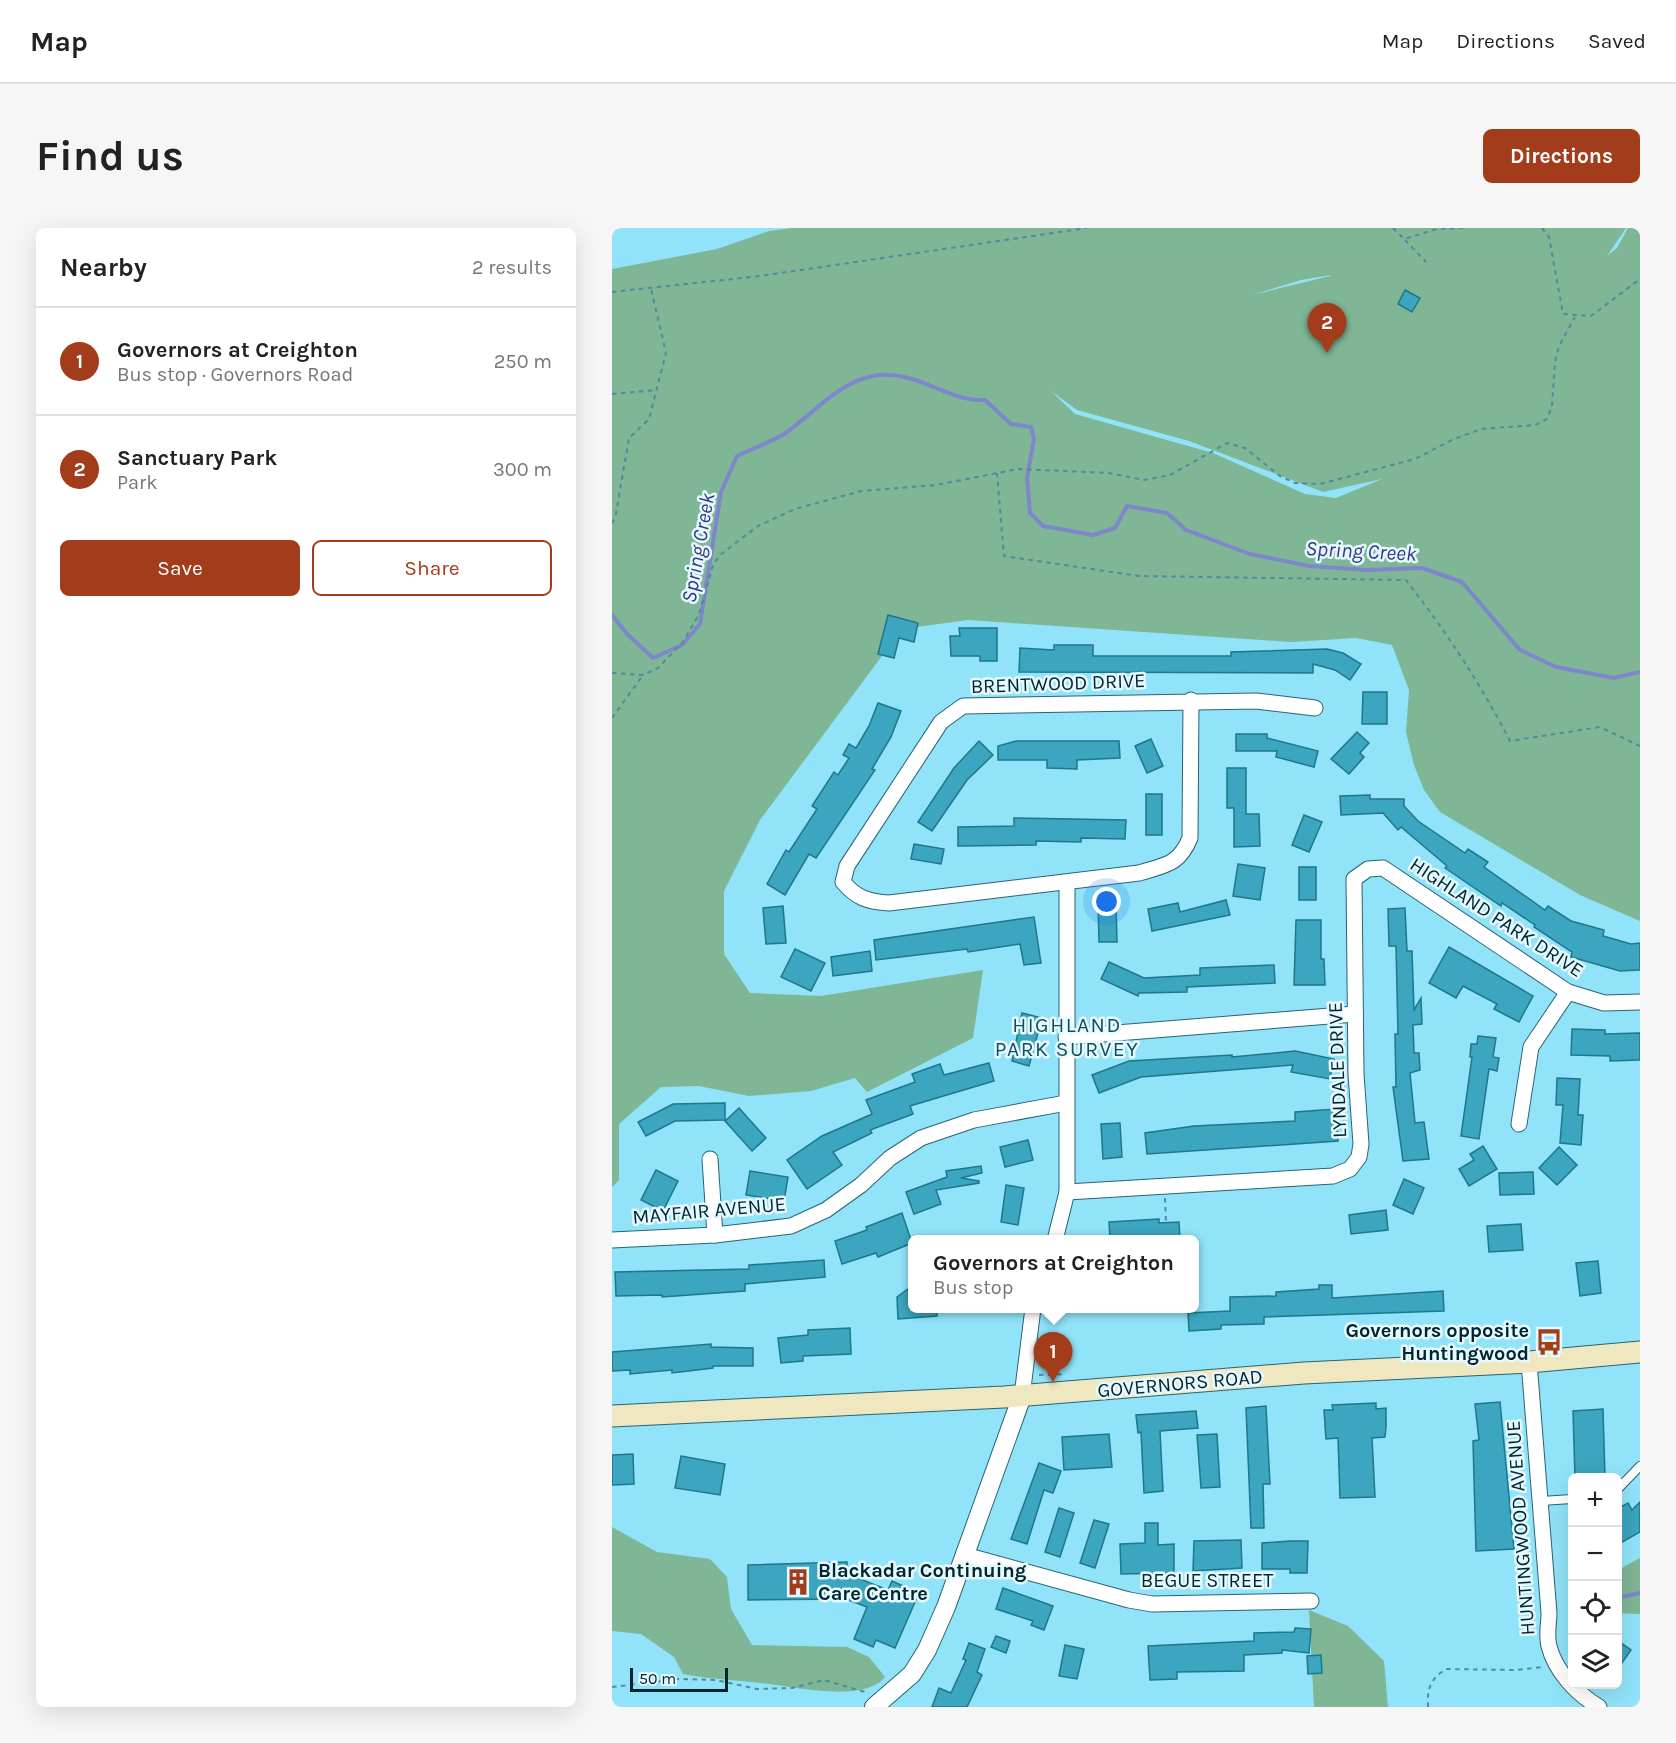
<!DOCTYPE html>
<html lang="en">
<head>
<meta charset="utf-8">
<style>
  :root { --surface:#fff; --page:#f6f6f6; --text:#222; --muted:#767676; --line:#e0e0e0; --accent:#a33c1a }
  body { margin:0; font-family:Karla,sans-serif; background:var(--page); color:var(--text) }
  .controls { position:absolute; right:18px; bottom:18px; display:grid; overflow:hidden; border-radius:9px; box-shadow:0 6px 24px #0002 }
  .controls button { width:54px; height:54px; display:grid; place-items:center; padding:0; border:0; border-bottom:2px solid var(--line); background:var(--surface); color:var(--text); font:30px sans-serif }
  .scale { position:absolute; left:18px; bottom:15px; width:98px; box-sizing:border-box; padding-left:6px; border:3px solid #01252e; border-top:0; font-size:16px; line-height:21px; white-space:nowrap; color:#01252e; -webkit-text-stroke:4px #e6f9ff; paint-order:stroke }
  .you { position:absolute; left:495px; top:674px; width:21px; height:21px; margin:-15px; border:4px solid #fff; border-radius:50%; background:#1a73e8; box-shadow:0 0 0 9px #1a73e833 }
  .badge { display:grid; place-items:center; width:39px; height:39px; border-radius:50%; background:var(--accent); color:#fff; font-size:20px; font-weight:700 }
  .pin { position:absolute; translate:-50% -50px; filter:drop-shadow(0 2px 3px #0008) }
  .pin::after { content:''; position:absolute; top:32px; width:21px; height:18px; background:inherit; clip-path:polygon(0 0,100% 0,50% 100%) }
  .popup { position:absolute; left:296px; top:1007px; width:291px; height:78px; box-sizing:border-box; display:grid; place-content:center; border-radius:9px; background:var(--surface); filter:drop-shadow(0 2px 4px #0005); font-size:20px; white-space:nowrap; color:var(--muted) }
  .popup b { font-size:22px; color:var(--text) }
  .popup::after { content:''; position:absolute; left:50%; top:100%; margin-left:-12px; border:12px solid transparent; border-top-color:var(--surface) }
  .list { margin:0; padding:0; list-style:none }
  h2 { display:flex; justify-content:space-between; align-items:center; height:78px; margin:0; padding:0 24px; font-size:26px }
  h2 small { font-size:20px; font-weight:400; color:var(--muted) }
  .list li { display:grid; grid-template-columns:39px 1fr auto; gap:18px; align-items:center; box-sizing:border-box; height:108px; padding:0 24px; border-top:2px solid var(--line) }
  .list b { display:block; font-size:22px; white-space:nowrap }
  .list p { margin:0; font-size:20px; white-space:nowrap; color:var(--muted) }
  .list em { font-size:20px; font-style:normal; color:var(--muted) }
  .actions { display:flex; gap:12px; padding:18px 24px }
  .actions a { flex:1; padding:14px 0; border:2px solid var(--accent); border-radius:9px; text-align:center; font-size:21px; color:var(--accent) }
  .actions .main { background:var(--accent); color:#fff }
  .icon { flex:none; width:33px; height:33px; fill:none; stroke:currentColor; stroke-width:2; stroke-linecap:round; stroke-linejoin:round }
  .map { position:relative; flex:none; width:1028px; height:1479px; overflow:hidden; border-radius:9px }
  header { display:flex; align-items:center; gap:36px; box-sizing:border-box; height:84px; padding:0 30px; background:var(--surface); border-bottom:2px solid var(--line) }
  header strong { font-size:28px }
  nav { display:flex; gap:33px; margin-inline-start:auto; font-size:21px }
  .intro { display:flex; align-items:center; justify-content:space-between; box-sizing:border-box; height:144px; padding:0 36px }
  h1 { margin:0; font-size:42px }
  .button { padding:15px 27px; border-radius:9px; background:var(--accent); color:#fff; font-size:21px; font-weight:700 }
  main { display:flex; gap:36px; padding:0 36px }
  aside { flex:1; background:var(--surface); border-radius:9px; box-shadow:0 6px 24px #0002 }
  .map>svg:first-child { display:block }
</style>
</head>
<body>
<header>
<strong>Map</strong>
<nav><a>Map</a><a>Directions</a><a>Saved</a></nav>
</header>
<div class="intro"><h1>Find us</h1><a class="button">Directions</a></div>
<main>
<aside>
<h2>Nearby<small>2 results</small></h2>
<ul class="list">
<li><span class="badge">1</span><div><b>Governors at Creighton</b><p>Bus stop · Governors Road</p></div><em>250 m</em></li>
<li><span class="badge">2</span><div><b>Sanctuary Park</b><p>Park</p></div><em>300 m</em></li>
</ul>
<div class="actions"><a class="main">Save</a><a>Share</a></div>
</aside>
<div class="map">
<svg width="1028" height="1479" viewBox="0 0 1028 1479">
  <rect width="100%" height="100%" fill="#91e3f9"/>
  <!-- green -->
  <g fill="#7fb695" fill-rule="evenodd">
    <path d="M180 0H1014L995 28 1005 20 1016 0H1028V693L968 667 828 584 812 562 802 537 794 504 797 462 780 417 744 410 679 414 356 392 290 401 148 592 112 663V726L138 765 209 768 371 742 361 810 255 864 243 850 199 863 137 868 87 858 49 859 7 896V952L0 959V41L105 21 157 3ZM719 47 718 48 640 67 689 52ZM439 163 465 182 577 213 711 264 770 251 724 270 693 266 601 225 463 186Z"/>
    <path d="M0 1299 45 1324 98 1331 115 1349 119 1381 140 1417 235 1419 257 1429 273 1449C252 1476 179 1458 149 1455 122 1452 97 1451 71 1446L62 1429 29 1406 0 1403Z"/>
    <path d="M1028 1330V1386L1006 1385V1342Z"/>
    <path d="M697 1382 736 1398 772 1433 776 1479H702Z"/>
  </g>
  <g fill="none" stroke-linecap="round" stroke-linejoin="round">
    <!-- stream -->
    <g stroke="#7e87cb" stroke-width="4">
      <path d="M0 387 15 406 41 430 70 417 88 396 109 264 125 228C141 220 161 214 175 204 204 183 230 151 267 147 309 144 337 174 373 172L399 196 419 199 422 211 415 250 418 285 431 298 481 307 503 300 515 278 555 285 574 302 638 326 697 338 755 342 810 340 850 354 908 422 944 439 1002 450 1028 444"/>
      <path d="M1005 1370 1028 1365"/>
      <path d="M958 1372H960"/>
    </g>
  </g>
  <!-- building -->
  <g fill="#3ca5bf" stroke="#1e778b" stroke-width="1.5">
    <path d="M793 62 808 70 800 84 786 76Z"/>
    <path d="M276 387 306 395 302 414 287 410 282 430 266 426Z"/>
    <path d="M347 400H385V433H368V428H339L338 408H348Z"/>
    <path d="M442 417H481V428H619V424L715 421 731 425 749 436 738 452 723 442 701 436V445L407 444 408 420 442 422Z"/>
    <path d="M751 464H775V496H750Z"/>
    <path d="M266 475 289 483 279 509 260 541 263 542 204 630 197 626 173 667 155 656 174 622 177 624 205 581 200 578 222 544 226 547 237 530 231 527 237 516 244 520 257 498Z"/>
    <path d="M745 504 757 515 748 525 752 529 737 546 719 531Z"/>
    <path d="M624 506H655V510L706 523 702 539 664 529 665 523H624Z"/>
    <path d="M539 511 551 538 535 545 523 518Z"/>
    <path d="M367 513 381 527 355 552 320 603 306 594 342 540Z"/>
    <path d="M404 513H507L508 530 465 532V541L435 540V532H386V518Z"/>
    <path d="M615 540H634V586H647L648 618 622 619V580H615Z"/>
    <rect x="534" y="566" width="16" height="41"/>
    <path d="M758 567V571H792V578L806 593 853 625 856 621 876 634 872 639 933 682 936 678 959 693 992 702 991 708 1019 716 1028 715V742L1008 743 959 729 960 724 922 699 923 697 890 675 889 678 833 640 835 638 789 599 786 602 771 585 729 587 728 568Z"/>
    <path d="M692 587 710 594 697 624 680 617Z"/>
    <path d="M402 590 514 592 513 611 469 610V614L424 613V617L346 618V599L402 598Z"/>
    <path d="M302 616 332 621 329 636 299 631Z"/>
    <path d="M626 636 653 640 648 672 621 668Z"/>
    <rect x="687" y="639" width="17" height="33"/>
    <path d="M614 672 618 687 540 703 536 681 566 675 568 684Z"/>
    <path d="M486 675H504L505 714H487Z"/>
    <path d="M171 678 174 715 154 716 151 680Z"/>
    <path d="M793 680 795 723H800L802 782 809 770 810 796 801 797 802 825H807L808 842 798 845 803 895 812 894 817 931 791 933 781 859H784L783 806H786L784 718H777L776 681Z"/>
    <path d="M422 689 429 735 412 737 408 716 356 724 355 721 264 732 262 712Z"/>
    <path d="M684 692H709V731H712L713 757H682Z"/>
    <path d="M837 719 921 768 907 794 882 781 885 776 851 758 844 770 817 755Z"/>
    <path d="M183 721 213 735 199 763 169 749Z"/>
    <path d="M258 723 260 743 221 748 219 729Z"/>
    <path d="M497 734 532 750 588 747V740L662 737 663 755 575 759V764L527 765 526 768 489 751Z"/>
    <path d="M410 785 430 790 417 838 400 833Z"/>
    <path d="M960 801 993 802V806L1028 805V832L998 833V828L959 827Z"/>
    <path d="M866 808 884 810 881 829 887 830 885 843 877 841 867 911 849 908 860 829H858L859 816H865Z"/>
    <path d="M683 823 722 831 718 851 679 844 681 837 529 849 487 865 480 847 517 833 620 827V829Z"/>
    <path d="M377 835 382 853 298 878 301 886 258 902 260 905 221 924 230 937 195 961 175 932 210 908 260 886 254 872 303 854 300 846 328 836 332 847Z"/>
    <path d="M945 850 968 851 966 887H971L969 917 948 915 951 877H944Z"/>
    <path d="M113 875V892L63 893 34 908 26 894 61 876Z"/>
    <path d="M127 880 154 910 140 923 113 893Z"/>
    <path d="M724 881 726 913 535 926 533 905 582 898 683 893V884Z"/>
    <path d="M508 895 510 929 491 931 489 896Z"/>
    <path d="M416 912 421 932 393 939 388 919Z"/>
    <path d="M871 918 885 941 857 958 847 941 862 932 858 926Z"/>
    <path d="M947 919 965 937 945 957 927 940Z"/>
    <path d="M369 938 370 945 349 950 367 953V955L324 962 329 976 302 986 294 964 335 949 334 943Z"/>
    <path d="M44 942 66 953 51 983 29 972Z"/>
    <path d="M138 943 176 949 172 973 134 967Z"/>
    <path d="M921 944 922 966 888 967 887 945Z"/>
    <path d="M792 951 812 960 801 986 781 977Z"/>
    <path d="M394 957 412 960 406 997 389 994Z"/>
    <path d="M774 982 776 1002 739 1006 737 987Z"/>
    <path d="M290 985 300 1015 266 1029 264 1025 230 1036 223 1013 255 1002 254 999Z"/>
    <path d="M547 991V995L567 994 568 1011H498L497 994Z"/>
    <path d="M909 996 911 1022 877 1024 875 998Z"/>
    <path d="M212 1032 213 1049 133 1056V1063L50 1069V1067L4 1068 3 1044 137 1041V1037Z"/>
    <path d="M986 1033 989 1065 968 1068 964 1035Z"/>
    <path d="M707 1057H720V1070L831 1063 832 1083 652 1089V1096L609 1097V1101L577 1103 576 1085 618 1083V1069L664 1068V1064L707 1061Z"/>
    <path d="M300 1058V1080H325V1088L286 1091 285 1069Z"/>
    <path d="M238 1100 239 1126 191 1128V1133L169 1135 166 1110 196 1107V1102Z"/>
    <path d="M99 1116V1119L141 1120V1138H101V1140L60 1145V1142L18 1146V1142L0 1143V1124Z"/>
    <path d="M888 1174 902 1321 864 1323 861 1213 867 1212 863 1176Z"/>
    <path d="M764 1175V1181L774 1180V1199L773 1209 760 1210 763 1269 728 1270 726 1210 714 1211 712 1182H721L720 1177Z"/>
    <path d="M654 1178 658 1256H651L652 1300H639L634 1180Z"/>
    <path d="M991 1181 993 1250H963L961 1183Z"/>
    <path d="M584 1183 586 1200 548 1203 551 1263 532 1265 529 1204 526 1205 524 1187Z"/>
    <path d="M497 1206 500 1239 452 1242 450 1209Z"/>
    <path d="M605 1206 608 1259 589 1260 585 1207Z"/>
    <path d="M21 1226 22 1256 0 1257V1227Z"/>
    <path d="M69 1228 113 1236 108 1267 63 1260Z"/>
    <path d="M427 1235 449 1243 441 1265 432 1262 415 1316 399 1311Z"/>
    <path d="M1028 1274V1304L1005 1317V1281L1016 1275 1020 1282Z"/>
    <path d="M447 1280 462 1285 448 1329 433 1324Z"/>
    <path d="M482 1292 497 1296 483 1340 468 1335Z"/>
    <path d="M533 1295H546V1317L562 1316V1345L509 1346 508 1316 533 1315Z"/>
    <path d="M629 1312 630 1340 581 1343 582 1313Z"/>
    <path d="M678 1313H696L695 1345H678V1341H650V1315Z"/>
    <path d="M235 1334V1346L276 1362 280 1353 307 1365 283 1420 264 1412 261 1419 242 1411 255 1379 234 1371 136 1372V1337Z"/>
    <path d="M391 1360 441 1378 432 1402 419 1397 421 1393 384 1381Z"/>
    <path d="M683 1400 699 1401 697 1425 670 1422V1425L632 1427V1443L565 1444V1451L538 1452 536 1418 642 1413V1405L682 1404Z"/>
    <path d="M384 1408 398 1413 394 1425 379 1419Z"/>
    <path d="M1005 1412 1019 1422 1005 1442Z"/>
    <path d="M357 1415 373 1421 365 1444 370 1447 355 1479H320L327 1460 339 1465 354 1432 351 1431Z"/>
    <path d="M453 1417 472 1421 465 1451 447 1448Z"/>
    <path d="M709 1427 710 1445 696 1446 695 1428Z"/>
  </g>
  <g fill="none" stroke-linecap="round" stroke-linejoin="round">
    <defs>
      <g id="service">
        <path d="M1005 1262 1028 1238"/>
        <path d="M929 1273 960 1271"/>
      </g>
      <g id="minor">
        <path d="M579 472 578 610C567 637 553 637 527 645L277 675C257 674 244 670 231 654L235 638 329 494 351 478 644 473 703 480"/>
        <path d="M454 809 743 786"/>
        <path d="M907 896 919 819 956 764"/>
        <path d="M98 931 103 1007"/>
        <path d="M455 964 721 948 738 941 747 929 749 916 744 846 742 651 756 641 771 640 956 764 992 775 1028 774"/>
        <path d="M0 1012 103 1007 179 998 214 982 249 957 278 930 309 910 362 892 454 875"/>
        <path d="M443 1012 455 964V655"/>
        <path d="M917 1134 937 1385C937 1395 934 1408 937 1418 943 1443 965 1466 987 1479"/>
        <path d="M410 1168 421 1080"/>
        <path d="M353 1327 517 1372 540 1376 699 1373"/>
      </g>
      <path id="tertiary" d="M262 1479 300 1446 315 1422 334 1379 410 1168"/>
      <path id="secondary" d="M0 1188 392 1169 692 1145 917 1134 1028 1124"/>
    </defs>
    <!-- service casing -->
    <use href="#service" stroke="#2a6372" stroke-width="10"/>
    <!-- minor casing -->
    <use href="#minor" stroke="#2a6372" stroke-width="17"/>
    <!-- tertiary casing -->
    <use href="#tertiary" stroke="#2a6372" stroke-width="20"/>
    <!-- secondary casing -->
    <use href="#secondary" stroke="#2a6372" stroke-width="23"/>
    <!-- path -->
    <g stroke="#4f8c9c" stroke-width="2" stroke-dasharray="4.5 4.5" stroke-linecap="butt">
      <path d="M781 0 792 11 825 1 855 0"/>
      <path d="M930 0 937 9 951 86 979 88 1028 51"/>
      <path d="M793 12 814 34"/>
      <path d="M0 64 148 48 475 0"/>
      <path d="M0 166 44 162"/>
      <path d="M385 245 392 328 527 348 794 352C835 405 867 453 898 513L988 499 1028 518"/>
      <path d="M0 295 3 291 17 210 37 191 54 125 39 61"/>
      <path d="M0 445 31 447 46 440 71 414 87 386 101 337 108 327 146 298 183 281 249 263 324 257 406 241 497 245 532 252 558 247 615 215 633 220 668 248 683 255 708 256 803 231 840 212 869 201 923 197 935 191 940 178 943 134 947 118 963 89"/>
      <path d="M0 490 31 447"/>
      <path d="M553 970 554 995"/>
      <path d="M427 1147 454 1146"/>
      <path d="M0 1459 67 1451 104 1452 145 1461 180 1460 212 1452 257 1465"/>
      <path d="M816 1479C815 1461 818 1451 834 1441L903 1442 932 1439"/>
    </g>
    <!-- service -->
    <use href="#service" stroke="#fff" stroke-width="8"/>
    <!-- minor -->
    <use href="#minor" stroke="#fff" stroke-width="15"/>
    <!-- tertiary -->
    <use href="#tertiary" stroke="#fff" stroke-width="18"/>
    <!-- secondary -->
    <use href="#secondary" stroke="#eee7bf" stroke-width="21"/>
  </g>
  <!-- icons -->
  <defs>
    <symbol id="bus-bare" viewBox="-9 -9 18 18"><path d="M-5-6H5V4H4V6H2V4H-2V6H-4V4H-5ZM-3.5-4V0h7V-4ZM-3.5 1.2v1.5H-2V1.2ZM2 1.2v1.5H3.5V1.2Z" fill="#a33c1a" stroke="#e6f9ff" stroke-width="2.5" paint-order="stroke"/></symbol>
    <symbol id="building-bare" viewBox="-9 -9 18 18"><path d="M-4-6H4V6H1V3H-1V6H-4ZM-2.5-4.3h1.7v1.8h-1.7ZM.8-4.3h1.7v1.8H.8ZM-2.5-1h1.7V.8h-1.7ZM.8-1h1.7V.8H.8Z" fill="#a33c1a" stroke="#e6f9ff" stroke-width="2.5" paint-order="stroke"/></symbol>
  </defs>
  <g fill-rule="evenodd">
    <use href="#bus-bare" x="918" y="1095" width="38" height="38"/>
    <use href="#building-bare" x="167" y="1335" width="38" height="38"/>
  </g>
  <g text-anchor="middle" stroke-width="5" stroke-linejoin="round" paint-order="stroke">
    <!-- street labels -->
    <g font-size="20" fill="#01252e" stroke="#e6f9ff">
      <text transform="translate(446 455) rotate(-2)" y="7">BRENTWOOD DRIVE</text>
      <text transform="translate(885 689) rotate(33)" y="7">HIGHLAND PARK DRIVE</text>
      <text transform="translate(725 842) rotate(-92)" y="7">LYNDALE DRIVE</text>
      <text transform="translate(97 982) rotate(-5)" y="7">MAYFAIR AVENUE</text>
      <text transform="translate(568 1155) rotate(-5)" y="7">GOVERNORS ROAD</text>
      <text transform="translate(908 1300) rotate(-94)" y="7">HUNTINGWOOD AVENUE</text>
      <text x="595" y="1359">BEGUE STREET</text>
    </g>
    <!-- poi labels -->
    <g font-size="20" font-weight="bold" fill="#01252e" stroke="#e6f9ff" text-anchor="end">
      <text x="917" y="1109">Governors opposite<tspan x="917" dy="23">Huntingwood</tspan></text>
      <text x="206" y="1349" text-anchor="start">Blackadar Continuing<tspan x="206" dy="23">Care Centre</tspan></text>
    </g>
    <!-- water labels -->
    <g font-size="21" font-style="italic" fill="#353687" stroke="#e6f9ff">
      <text transform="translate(86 320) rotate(-80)" y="7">Spring Creek</text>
      <text transform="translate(749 323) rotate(3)" y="7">Spring Creek</text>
    </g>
    <!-- neighbourhood labels -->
    <g font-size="21" letter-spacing="1.5" fill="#114f5d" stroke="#e6f9ff">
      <text x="455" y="804">HIGHLAND<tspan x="455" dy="24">PARK SURVEY</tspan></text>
    </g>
  </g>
</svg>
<div class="controls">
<button>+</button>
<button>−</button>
<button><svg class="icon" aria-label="locate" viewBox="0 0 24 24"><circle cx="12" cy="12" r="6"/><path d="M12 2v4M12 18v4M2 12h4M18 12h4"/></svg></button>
<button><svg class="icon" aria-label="layers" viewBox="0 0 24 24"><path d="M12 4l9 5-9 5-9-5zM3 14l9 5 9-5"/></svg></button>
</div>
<div class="scale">50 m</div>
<div class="you"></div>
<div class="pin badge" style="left:441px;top:1154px">1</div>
<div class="popup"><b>Governors at Creighton</b>Bus stop</div>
<div class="pin badge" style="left:715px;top:125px">2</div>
</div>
</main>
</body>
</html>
